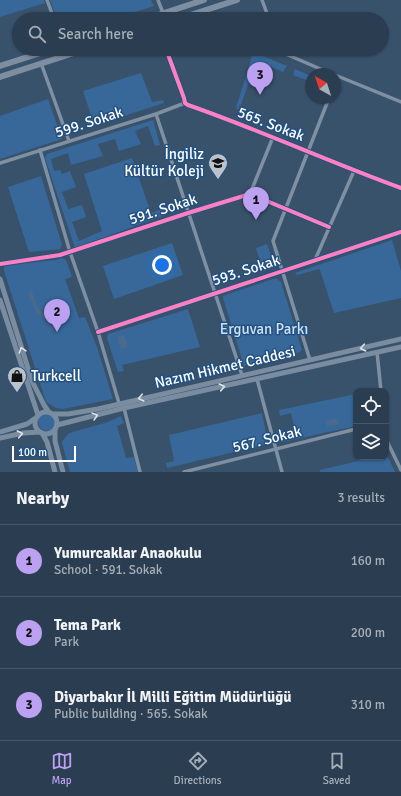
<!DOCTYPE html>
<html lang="en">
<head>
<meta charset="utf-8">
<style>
  :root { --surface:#2b3e51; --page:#37495b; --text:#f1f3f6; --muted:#a6aeb7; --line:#475768; --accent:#bca0f2 }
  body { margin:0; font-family:Signika,sans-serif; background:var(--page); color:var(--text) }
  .controls { position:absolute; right:12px; bottom:12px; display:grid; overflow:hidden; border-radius:8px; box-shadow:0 1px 3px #0004 }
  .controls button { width:36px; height:36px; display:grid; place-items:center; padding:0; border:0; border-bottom:1px solid var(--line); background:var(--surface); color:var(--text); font:20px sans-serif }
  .compass { position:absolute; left:305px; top:68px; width:36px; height:36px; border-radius:50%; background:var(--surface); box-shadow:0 1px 3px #0004; rotate:321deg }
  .scale { position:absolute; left:12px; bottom:10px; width:64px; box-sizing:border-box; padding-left:4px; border:2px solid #fff; border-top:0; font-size:11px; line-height:14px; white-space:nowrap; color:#fff; -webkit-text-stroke:3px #235182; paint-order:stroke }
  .you { position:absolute; left:162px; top:265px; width:14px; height:14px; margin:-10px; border:3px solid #fff; border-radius:50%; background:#1a73e8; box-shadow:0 0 0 6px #1a73e833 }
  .badge { display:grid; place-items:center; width:26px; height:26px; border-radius:50%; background:var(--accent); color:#111; font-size:13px; font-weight:700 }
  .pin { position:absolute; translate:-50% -33px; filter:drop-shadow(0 1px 2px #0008) }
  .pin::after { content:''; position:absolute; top:21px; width:14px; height:12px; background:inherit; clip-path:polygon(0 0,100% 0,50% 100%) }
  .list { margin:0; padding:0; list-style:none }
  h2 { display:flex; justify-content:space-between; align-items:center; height:52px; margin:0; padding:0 16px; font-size:17px }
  h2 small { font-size:13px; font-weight:400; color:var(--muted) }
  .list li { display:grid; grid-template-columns:26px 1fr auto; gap:12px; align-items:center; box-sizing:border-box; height:72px; padding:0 16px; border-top:1px solid var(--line) }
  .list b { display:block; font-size:15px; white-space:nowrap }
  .list p { margin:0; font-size:13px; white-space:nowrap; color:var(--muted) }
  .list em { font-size:13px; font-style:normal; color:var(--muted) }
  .icon { flex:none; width:22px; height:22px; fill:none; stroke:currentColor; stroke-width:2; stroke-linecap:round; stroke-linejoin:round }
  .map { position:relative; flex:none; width:401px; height:472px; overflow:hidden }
  .search { position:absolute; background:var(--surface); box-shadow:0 1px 3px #0004; left:12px; right:12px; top:12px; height:44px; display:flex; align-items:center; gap:10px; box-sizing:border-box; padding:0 14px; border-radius:22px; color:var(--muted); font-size:15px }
  .sheet { height:268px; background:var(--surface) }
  nav { display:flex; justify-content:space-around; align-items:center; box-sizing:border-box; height:56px; border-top:1px solid var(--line); background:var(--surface); font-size:11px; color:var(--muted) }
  nav a { display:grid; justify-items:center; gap:2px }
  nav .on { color:var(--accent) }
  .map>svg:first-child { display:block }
</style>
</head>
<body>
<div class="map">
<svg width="401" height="472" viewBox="0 0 401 472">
  <rect width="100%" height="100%" fill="#39526c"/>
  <!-- green -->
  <g fill="#376899">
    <path d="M0 0H44L45 3 0 17Z"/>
    <path d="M50 0H151L154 6 112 19H57Z"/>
    <path d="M253 52 287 66 283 72 261 62 251 85 248 84 241 105 240 104 238 110 236 108Z"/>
    <path d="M295 69 311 76V82L293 75Z"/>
    <path d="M141 73 152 102 163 100 164 103 90 127 87 119 92 118 83 91Z"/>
    <path d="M48 99 62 139 0 159V116Z"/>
    <path d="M153 120 160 145 155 146 148 126 135 131 141 144 119 151 115 139 98 144 103 156 71 165 68 153 51 159 54 171 60 170 62 174 70 171 76 187 62 192 68 209 82 205 86 217 72 222 79 241 102 231 84 174 132 158 151 213 163 209 165 215 75 248 45 158 47 154Z"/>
    <path d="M41 176 62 245 60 249 29 252 8 187Z"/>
    <path d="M392 240 401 271V298L334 313 320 270 319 269 297 275 295 273Z"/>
    <path d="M172 243 183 275 114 299 103 266Z"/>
    <path d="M267 244 275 267 263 271 256 248Z"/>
    <path d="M62 258 66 260 72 277 65 279 79 318 85 317 97 347 113 399 63 409 56 408 46 402 4 271V267L6 265 56 260Z"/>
    <path d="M276 278 281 282 302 350 300 352 244 366 223 298V296Z"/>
    <path d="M188 309 200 347 122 365 124 371 118 372 107 338 108 334Z"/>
    <path d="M356 394V426L282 442 279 438 296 435 291 413 280 416 279 410Z"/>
    <path d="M262 413 268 444 167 468 166 463 174 461 169 435Z"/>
    <circle cx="47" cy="422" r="9"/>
    <path d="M121 416 124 423 117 426 126 458 134 457 138 472H70L62 443 63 440 69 433 108 422Z"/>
    <path d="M386 453 395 472H320V470L375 457H386Z"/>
  </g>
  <!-- water -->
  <g fill="#496a8c">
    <path d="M31 289 38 309 41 311 49 313 55 329 52 330 45 320 36 313 33 303 28 296Z"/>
    <path d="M124 335 128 347 121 349 117 337Z"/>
    <path d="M338 418 339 424 327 427 326 421Z"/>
  </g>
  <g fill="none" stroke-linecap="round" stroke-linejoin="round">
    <!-- minor -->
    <g stroke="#7f90a2" stroke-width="3.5">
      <path d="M47 0 54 19"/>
      <path d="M158 0 163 13"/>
      <path d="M262 0 269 19"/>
      <path d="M166 49 184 98 185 103 188 105C260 130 329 162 401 188"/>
      <path d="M282 49 288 55 332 74"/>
      <path d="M41 63 69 141"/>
      <path d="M335 75 401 102"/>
      <path d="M156 114 242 375"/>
      <path d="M40 150 70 252 98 332 119 403"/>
      <path d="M0 163 156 114 185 103"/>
      <path d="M250 194 273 137"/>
      <path d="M315 260 354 171"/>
      <path d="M0 264 60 255 188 213 250 194 329 227"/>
      <path d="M98 332 401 232"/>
      <path d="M377 352 381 391"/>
      <path d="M310 360 273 241 329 98"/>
      <path d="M257 379 282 472"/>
      <path d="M124 408 140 472"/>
      <path d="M386 439 401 470"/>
      <path d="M184 472 356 429"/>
    </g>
    <!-- secondary -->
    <g stroke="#7a8c9f" stroke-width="5">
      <path d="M0 279 32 381 44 405 48 411"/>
      <path d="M0 300 38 415"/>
      <circle cx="46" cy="423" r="11"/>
      <path d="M54 414H68L98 409 401 339"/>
      <path d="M57 425 124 408 401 347"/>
      <path d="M55 430V441L63 472"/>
      <path d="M0 432 27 424 37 417"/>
      <path d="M42 433 47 442 55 472"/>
      <path d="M0 438 23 433 40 432"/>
    </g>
    <!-- primary -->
    <g stroke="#7d8ea0" stroke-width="6">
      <path d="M146 19 204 0"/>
      <path d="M178 19 237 0"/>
      <path d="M0 66 53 49"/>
      <path d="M0 77 86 49"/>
    </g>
    <defs>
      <g id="cycleway">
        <path d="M166 49 184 98 185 103 188 105C260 130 329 162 401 188"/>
        <path d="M0 264 60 255 188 213 250 194 329 227"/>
        <path d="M98 332 401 232"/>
      </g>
    </defs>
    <!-- cycleway casing -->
    <use href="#cycleway" stroke="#235182" stroke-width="6"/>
    <!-- cycleway -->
    <use href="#cycleway" stroke="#ff80c0" stroke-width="4"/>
  </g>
  <!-- one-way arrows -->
  <defs><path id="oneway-chevron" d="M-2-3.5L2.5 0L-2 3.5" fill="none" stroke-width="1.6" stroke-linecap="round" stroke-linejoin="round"/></defs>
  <g stroke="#dee2e7">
    <use href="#oneway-chevron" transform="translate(363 348) rotate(168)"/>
    <use href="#oneway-chevron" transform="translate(22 350) rotate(-108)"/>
    <use href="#oneway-chevron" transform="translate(222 387) rotate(-12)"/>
    <use href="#oneway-chevron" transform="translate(141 398) rotate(167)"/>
    <use href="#oneway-chevron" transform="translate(95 416) rotate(-15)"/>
    <use href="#oneway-chevron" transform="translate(20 434) rotate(-11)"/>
  </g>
  <!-- icons -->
  <defs>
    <symbol id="school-pin" viewBox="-11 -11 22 30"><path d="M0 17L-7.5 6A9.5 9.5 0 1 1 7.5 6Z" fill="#bac2cc" stroke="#235182"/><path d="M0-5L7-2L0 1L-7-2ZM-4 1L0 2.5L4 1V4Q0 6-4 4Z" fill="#111"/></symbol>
    <symbol id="shop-pin" viewBox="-11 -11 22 30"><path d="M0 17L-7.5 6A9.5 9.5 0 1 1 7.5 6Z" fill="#bac2cc" stroke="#235182"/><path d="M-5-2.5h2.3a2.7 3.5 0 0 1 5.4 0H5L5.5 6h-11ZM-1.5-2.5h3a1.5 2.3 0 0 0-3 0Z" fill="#111"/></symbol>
  </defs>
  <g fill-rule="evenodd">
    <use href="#school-pin" x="207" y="152" width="22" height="30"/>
    <use href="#shop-pin" x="6" y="365" width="22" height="30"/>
  </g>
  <g text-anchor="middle" stroke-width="3" stroke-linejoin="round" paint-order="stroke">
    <!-- street labels -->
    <g font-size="15" fill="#fff" stroke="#235182">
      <text transform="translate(89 122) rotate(-18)" y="5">599. Sokak</text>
      <text transform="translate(271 124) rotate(21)" y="5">565. Sokak</text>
      <text transform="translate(163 209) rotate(-18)" y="5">591. Sokak</text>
      <text transform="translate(246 270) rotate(-18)" y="5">593. Sokak</text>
      <text transform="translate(225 367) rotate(-13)" y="5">Nazım Hikmet Caddesi</text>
      <text transform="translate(267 439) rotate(-14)" y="5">567. Sokak</text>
    </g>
    <!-- poi labels -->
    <g font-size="15" fill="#fff" stroke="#235182" text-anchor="end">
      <text x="204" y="159">İngiliz<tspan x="204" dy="17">Kültür Koleji</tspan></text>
      <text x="31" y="381" text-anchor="start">Turkcell</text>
    </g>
    <!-- park labels -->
    <g font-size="15" fill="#cee2f6" stroke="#235182">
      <text x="264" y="334">Erguvan Parkı</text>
    </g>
  </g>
</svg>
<div class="controls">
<button><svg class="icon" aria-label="locate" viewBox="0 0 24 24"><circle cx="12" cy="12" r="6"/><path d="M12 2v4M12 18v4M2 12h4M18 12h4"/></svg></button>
<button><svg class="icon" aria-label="layers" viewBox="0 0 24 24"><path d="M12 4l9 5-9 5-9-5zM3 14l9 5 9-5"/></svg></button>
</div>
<svg class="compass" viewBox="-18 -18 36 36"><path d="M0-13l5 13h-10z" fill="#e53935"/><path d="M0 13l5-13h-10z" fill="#a6aeb7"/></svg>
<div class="scale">100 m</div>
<div class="you"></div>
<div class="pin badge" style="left:256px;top:220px">1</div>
<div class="pin badge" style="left:57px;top:332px">2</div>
<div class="pin badge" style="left:260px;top:95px">3</div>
<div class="search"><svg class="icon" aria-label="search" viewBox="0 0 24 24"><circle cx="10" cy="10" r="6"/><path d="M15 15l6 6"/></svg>Search here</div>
</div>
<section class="sheet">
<h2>Nearby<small>3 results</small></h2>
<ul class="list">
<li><span class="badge">1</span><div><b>Yumurcaklar Anaokulu</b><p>School · 591. Sokak</p></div><em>160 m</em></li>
<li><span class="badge">2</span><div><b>Tema Park</b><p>Park</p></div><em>200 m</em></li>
<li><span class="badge">3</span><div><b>Diyarbakır İl Milli Eğitim Müdürlüğü</b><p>Public building · 565. Sokak</p></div><em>310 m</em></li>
</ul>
</section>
<nav>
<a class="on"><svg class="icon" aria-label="map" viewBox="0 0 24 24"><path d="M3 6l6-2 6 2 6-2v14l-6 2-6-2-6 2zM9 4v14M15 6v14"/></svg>Map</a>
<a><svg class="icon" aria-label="directions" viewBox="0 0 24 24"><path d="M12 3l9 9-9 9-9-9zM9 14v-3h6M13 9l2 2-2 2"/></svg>Directions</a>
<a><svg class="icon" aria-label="saved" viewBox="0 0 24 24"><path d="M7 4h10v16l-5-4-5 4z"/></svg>Saved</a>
</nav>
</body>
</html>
